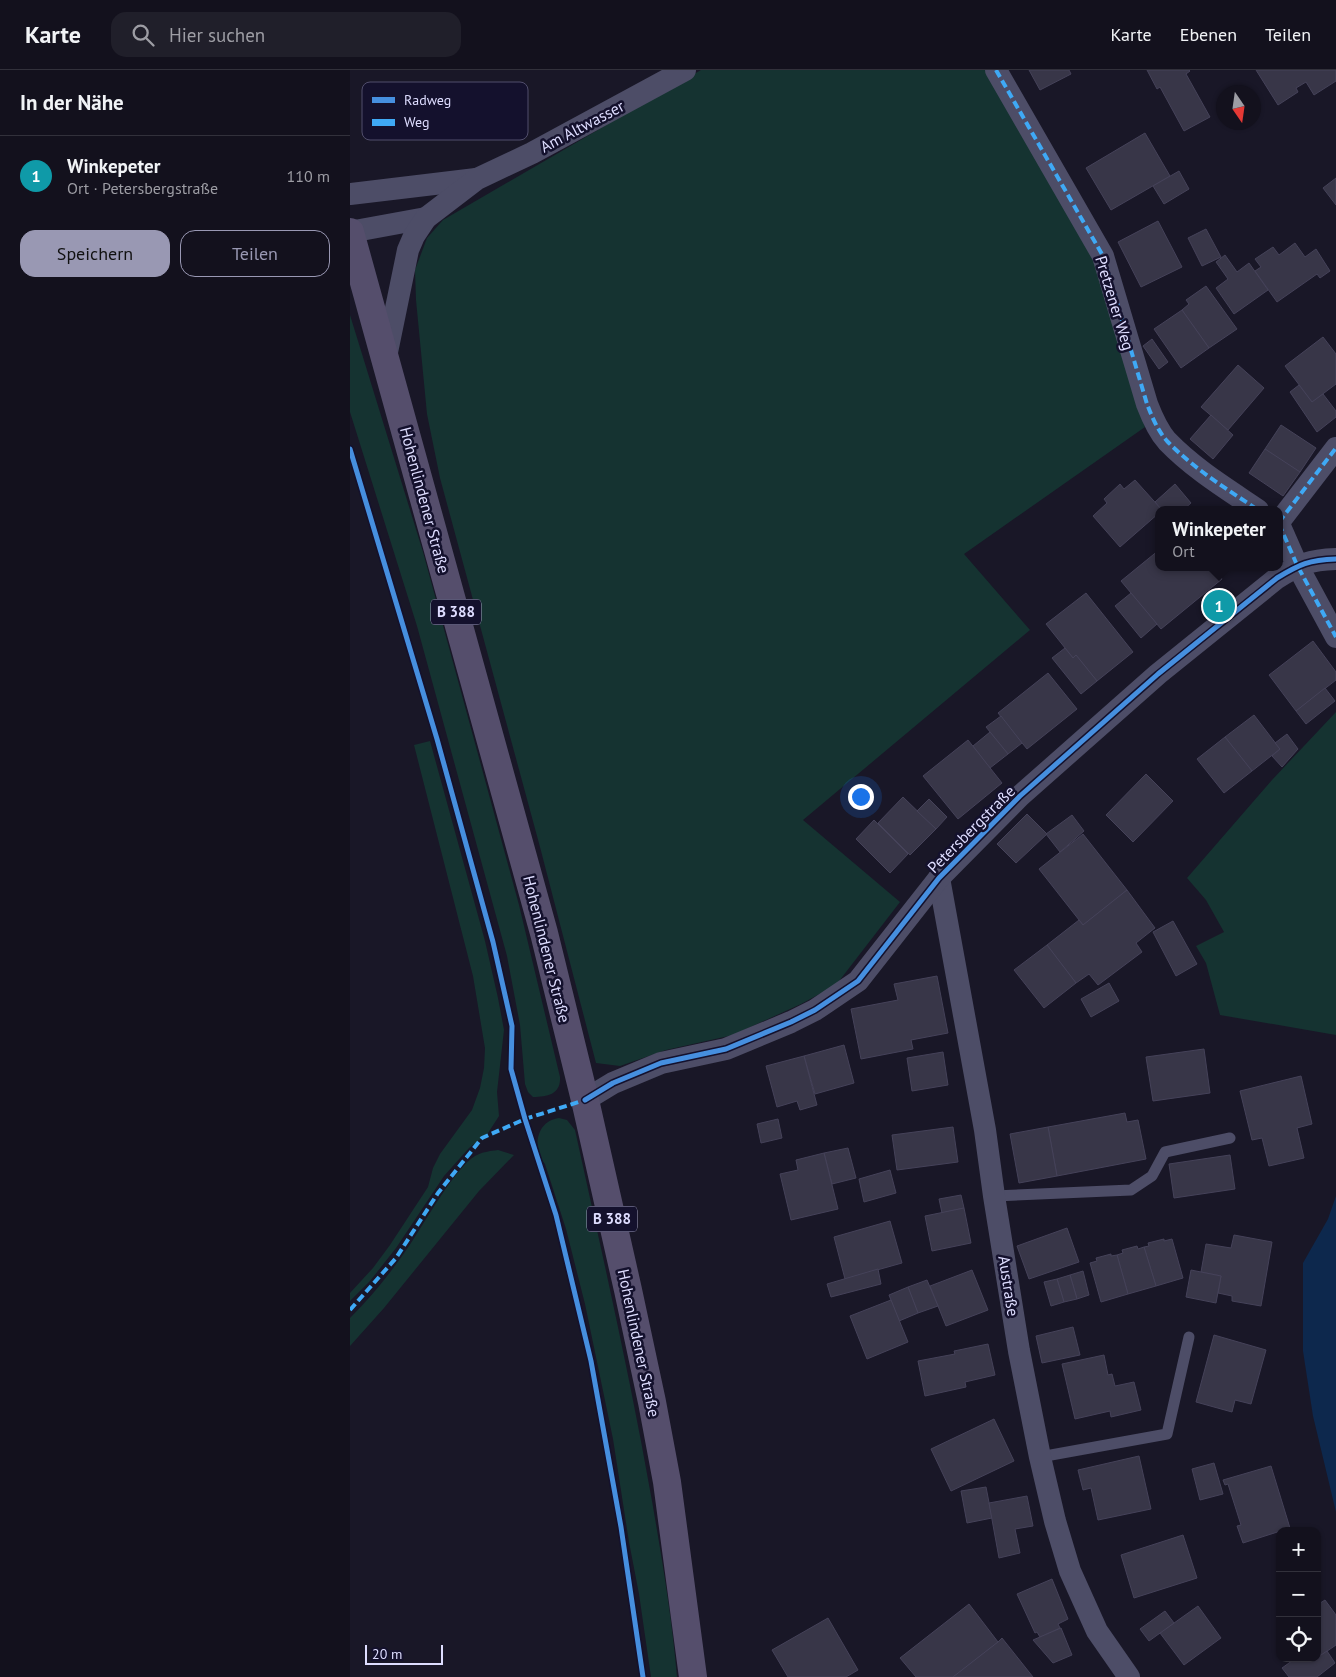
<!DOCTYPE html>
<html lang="de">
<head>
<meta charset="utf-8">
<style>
  :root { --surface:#13111d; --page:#201f2a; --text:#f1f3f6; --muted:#9d9da4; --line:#32313b; --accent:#9998b3 }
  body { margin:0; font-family:"PT Sans",sans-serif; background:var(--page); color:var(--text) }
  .controls { position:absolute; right:15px; bottom:15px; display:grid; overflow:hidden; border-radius:10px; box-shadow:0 1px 4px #0004 }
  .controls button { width:45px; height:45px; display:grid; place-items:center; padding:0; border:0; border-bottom:1px solid var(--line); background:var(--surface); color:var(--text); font:25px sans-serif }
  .compass { position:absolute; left:866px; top:15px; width:45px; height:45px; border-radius:50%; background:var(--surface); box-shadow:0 1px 4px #0004; rotate:167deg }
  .scale { position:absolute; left:15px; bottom:12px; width:78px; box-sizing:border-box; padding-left:5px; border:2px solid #deddff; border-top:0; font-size:14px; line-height:18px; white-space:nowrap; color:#deddff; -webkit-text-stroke:4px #14112d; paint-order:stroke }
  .you { position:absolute; left:510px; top:726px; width:18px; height:18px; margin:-12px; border:4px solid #fff; border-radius:50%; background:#1a73e8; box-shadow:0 0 0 8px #1a73e833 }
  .badge { display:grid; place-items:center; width:32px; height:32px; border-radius:50%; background:var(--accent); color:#fff; font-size:16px; font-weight:700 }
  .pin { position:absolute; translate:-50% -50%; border:2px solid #fff; box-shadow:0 1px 5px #0006 }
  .popup { position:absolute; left:805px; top:436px; width:128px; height:65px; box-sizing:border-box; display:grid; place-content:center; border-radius:10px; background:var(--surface); filter:drop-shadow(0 1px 4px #0005); font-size:16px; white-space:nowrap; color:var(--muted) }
  .popup b { font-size:19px; color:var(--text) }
  .popup::after { content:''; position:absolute; left:50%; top:100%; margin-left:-10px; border:10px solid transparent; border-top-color:var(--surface) }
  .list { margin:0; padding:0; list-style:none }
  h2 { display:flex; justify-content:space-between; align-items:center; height:65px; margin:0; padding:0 20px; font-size:21px }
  h2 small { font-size:16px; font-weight:400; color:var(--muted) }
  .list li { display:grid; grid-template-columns:32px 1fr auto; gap:15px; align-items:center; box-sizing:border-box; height:80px; padding:0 20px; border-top:1px solid var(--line) }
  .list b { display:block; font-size:19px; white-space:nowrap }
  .list p { margin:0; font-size:16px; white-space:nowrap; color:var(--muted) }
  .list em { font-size:16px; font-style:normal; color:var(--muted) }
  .actions { display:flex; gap:10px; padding:15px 20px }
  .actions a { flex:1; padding:11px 0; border:1px solid var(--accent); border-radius:15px; text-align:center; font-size:18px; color:var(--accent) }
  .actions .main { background:var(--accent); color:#111 }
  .icon { flex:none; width:28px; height:28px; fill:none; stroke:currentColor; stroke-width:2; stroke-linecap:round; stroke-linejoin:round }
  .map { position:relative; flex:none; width:986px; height:1607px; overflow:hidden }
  header { display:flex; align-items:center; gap:30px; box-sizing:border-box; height:70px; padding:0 25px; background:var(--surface); border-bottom:1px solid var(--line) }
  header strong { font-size:24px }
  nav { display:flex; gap:28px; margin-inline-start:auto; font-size:18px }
  .search { width:350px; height:45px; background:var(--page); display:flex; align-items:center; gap:12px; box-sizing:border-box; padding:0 18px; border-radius:15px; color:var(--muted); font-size:19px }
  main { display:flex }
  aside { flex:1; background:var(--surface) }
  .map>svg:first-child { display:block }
</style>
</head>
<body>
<header>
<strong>Karte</strong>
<div class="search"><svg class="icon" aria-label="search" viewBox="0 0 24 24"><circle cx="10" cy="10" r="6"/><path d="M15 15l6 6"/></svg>Hier suchen</div>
<nav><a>Karte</a><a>Ebenen</a><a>Teilen</a></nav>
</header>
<main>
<aside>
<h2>In der Nähe<small></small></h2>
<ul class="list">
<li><span class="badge" style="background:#0f9aa8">1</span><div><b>Winkepeter</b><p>Ort · Petersbergstraße</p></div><em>110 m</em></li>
</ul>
<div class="actions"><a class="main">Speichern</a><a>Teilen</a></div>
</aside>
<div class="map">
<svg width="986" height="1607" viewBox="0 0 986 1607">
  <rect width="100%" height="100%" fill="#191727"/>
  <!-- green -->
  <g fill="#153331">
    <path d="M351 0H641L747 192 795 357 614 484 680 560 453 750 550 832 486 915 451 934 383 965 316 980 270 996 246 993 190 777 90 408 77 344 66 230 65 200 77 168 93 150Z"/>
    <path d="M0 245 73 482 169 835 210 1007C211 1024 198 1027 183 1027L178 1022 175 1014 170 955 157 886 67 556 0 342Z"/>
    <path d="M986 642V965L870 945 856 893 846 876 874 862 856 830 837 808 922 710Z"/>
    <path d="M80 671 135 871 148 928 154 960 147 1022 149 1046 138 1063 119 1078 94 1106 46 1178 20 1211 0 1231V1223L23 1198 40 1175 78 1117 83 1098 90 1084 122 1040 130 1018 134 998 135 978 123 906 64 675Z"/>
    <path d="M209 1048 217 1050 225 1060C252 1183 280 1306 302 1431 312 1489 322 1548 327 1607H301L289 1524 279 1472 263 1369 235 1234 216 1159 195 1094C182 1078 186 1051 209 1048Z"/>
    <path d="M148 1080 164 1085 129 1121 34 1238 0 1276V1248C23 1225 43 1200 61 1173 75 1152 105 1098 125 1086 132 1082 140 1081 148 1080Z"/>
  </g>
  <!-- water -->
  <path fill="#0d284d" d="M986 1126V1442L963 1346 953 1281V1193L978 1149Z"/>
  <!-- building -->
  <g fill="#383648" stroke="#454259">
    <path d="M679 0H719L721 4 690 20Z"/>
    <path d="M797 0H839L840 1 836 4 860 47 834 61 810 17 807 19Z"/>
    <path d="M906 0H986V11L964 25 956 12 946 18 948 22 928 35Z"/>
    <path d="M795 63 820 106 761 140 736 98Z"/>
    <path d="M829 101 839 119 814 134 803 116Z"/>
    <path d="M986 108V135L973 118Z"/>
    <path d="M808 151 832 197 791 217 768 172Z"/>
    <path d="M856 159 871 187 852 196 838 168Z"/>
    <path d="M945 173 955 187 966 179 980 201 970 208 967 204 927 232 905 201 911 197 905 189 923 177 929 185Z"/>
    <path d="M875 185 887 202 899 193 918 220 884 244 866 218 878 209 866 192Z"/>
    <path d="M856 216 887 259 859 278 832 240 839 234 836 230Z"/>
    <path d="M832 240 859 278 831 298 804 259Z"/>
    <path d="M973 267 986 284V314L962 332 935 296Z"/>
    <path d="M802 269 818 292 809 299 793 276Z"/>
    <path d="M888 295 914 318 878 360 851 337Z"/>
    <path d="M949 315 962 332 973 324 986 341V347L967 362 940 322Z"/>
    <path d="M861 345 883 365 863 389 840 369Z"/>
    <path d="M931 355 966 378 950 402 915 379Z"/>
    <path d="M915 379 950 402 933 426 899 403Z"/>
    <path d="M785 410 812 440H809V443L770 477 743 446 757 433 754 429 770 414 774 419Z"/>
    <path d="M825 414 841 433 833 440H812L805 432Z"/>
    <path d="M809 480V497H863L872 509 811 559 771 511Z"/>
    <path d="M736 523 783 582 747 611 726 585 723 588 696 554Z"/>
    <path d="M781 523 807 554 791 568 765 536Z"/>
    <path d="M963 571 986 602V610L946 641 919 605Z"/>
    <path d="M715 578 723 588 726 585 747 611 731 624 702 588Z"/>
    <path d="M698 603 727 639 677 679 648 643Z"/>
    <path d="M975 618 985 631 956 654 946 641Z"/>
    <path d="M904 645 930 679 902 701 875 667Z"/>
    <path d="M651 646 672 673 658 684 636 657Z"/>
    <path d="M640 662 658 684 640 698 623 676Z"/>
    <path d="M937 664 948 679 932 697 922 686 930 679 925 673Z"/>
    <path d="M875 667 902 701 874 723 847 689Z"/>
    <path d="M618 670 652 713 608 749 573 706Z"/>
    <path d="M796 704 823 731 783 772 756 745Z"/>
    <path d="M553 727 586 759 560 785 528 753Z"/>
    <path d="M579 729 597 747 586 759 567 741Z"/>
    <path d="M677 744 697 764 666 793 647 774Z"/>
    <path d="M722 745 734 761 710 782 696 764Z"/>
    <path d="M524 750 558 784 540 803 506 769Z"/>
    <path d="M733 764 777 820 733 855 689 799Z"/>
    <path d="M777 820 805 858 786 873 792 882 748 915 739 904 726 913 697 875 729 850 733 855Z"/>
    <path d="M823 851 847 894 826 906 803 862Z"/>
    <path d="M697 875 726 913 694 938 664 900Z"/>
    <path d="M587 906 598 963 561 970 563 979 511 989 501 939 548 930 544 914Z"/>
    <path d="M759 913 769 931 741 947 731 929Z"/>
    <path d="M494 975 504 1013 465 1024 454 986Z"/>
    <path d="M854 979 860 1023 803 1031 796 987Z"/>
    <path d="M593 982 598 1015 562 1021 557 988Z"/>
    <path d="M454 986 467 1035 450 1040 447 1031 427 1037 416 996Z"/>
    <path d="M951 1006 962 1054 947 1058 954 1088 919 1096 912 1068 902 1070 890 1021Z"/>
    <path d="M775 1043 777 1052 788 1050 796 1089 707 1106 698 1057Z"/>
    <path d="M428 1049 432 1068 411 1073 407 1054Z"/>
    <path d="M603 1057 608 1092 547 1100 542 1065Z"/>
    <path d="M698 1057 707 1106 669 1113 660 1064Z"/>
    <path d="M498 1078 506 1108 482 1114 474 1083Z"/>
    <path d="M474 1083 488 1139 441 1150 430 1104 448 1100 446 1090Z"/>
    <path d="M880 1085 885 1119 824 1128 819 1094Z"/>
    <path d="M540 1100 546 1123 514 1132 509 1109Z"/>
    <path d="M611 1125 614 1138 592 1143 589 1129Z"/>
    <path d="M614 1138 621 1173 582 1181 575 1146Z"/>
    <path d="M540 1151 552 1193 495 1209 484 1167Z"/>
    <path d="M717 1158 729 1192 679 1209 667 1176Z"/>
    <path d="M884 1165 922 1172 911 1236 882 1231V1226L868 1223 871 1206 851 1202 856 1174 881 1178Z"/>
    <path d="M814 1169V1171L822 1169 833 1208 806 1216 794 1177 799 1176 798 1173Z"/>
    <path d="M787 1176 788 1179 794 1177 806 1216 778 1224 767 1185 773 1183 772 1180Z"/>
    <path d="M761 1184V1186L767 1185 778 1224 751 1232 740 1193 747 1191 746 1188Z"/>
    <path d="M528 1199 531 1214 481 1227 477 1214Z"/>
    <path d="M622 1200 638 1240 596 1256 580 1216Z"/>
    <path d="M841 1200 871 1206 866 1233 836 1227Z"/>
    <path d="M733 1201 739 1225 727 1229 720 1205Z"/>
    <path d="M720 1205 727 1229 714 1232 707 1209Z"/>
    <path d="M707 1209 714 1232 701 1236 694 1212Z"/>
    <path d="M577 1210 588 1236 568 1243 558 1217Z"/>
    <path d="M558 1217 568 1243 549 1251 539 1225Z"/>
    <path d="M541 1230 558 1272 517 1289 500 1246Z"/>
    <path d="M723 1257 730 1285 692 1293 686 1266Z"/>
    <path d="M864 1265 916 1280 901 1334 885 1330 882 1342 846 1332Z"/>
    <path d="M638 1274 645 1305 615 1312 616 1317 575 1326 568 1291 605 1284 604 1281Z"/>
    <path d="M754 1285 758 1305 762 1304 765 1316 784 1312 791 1340 761 1347 760 1341 725 1349 712 1294Z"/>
    <path d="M644 1349 664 1391 601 1421 581 1379Z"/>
    <path d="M789 1386 801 1439 748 1450 741 1418 733 1420 728 1400Z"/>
    <path d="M864 1393 873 1424 850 1430 842 1399Z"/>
    <path d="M921 1396 940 1458 893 1473 887 1456 891 1455 878 1414 875 1415 873 1410Z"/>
    <path d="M636 1417 642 1448 617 1453 611 1421Z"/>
    <path d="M677 1426 683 1456 665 1459 670 1483 649 1488 639 1433Z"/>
    <path d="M833 1465 847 1508 784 1528 771 1485Z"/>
    <path d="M702 1509 718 1549 708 1554 710 1558 690 1567 687 1562 685 1563 667 1524Z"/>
    <path d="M975 1530 986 1545V1575L967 1588V1535Z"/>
    <path d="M619 1534 648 1572 603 1607H566L550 1588Z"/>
    <path d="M848 1536 871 1568 834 1595 810 1563Z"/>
    <path d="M815 1541 824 1553 799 1571 790 1559Z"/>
    <path d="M478 1548 508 1600 496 1607H438L422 1580Z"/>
    <path d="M711 1558 722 1585 703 1593 683 1570Z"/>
    <path d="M652 1568 683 1607H603L648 1572Z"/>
    <path d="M977 1581 985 1593 967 1607H939L932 1598 946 1588 965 1589Z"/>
  </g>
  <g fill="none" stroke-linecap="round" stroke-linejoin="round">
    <!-- service -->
    <g stroke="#4d4d67" stroke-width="11">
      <path d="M644 1126 781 1120 802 1106 815 1082 880 1068"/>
      <path d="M690 1387 817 1364 839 1267"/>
    </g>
    <!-- minor -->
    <g stroke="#4d4d67" stroke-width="22">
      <path d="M646 0 753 186 797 334C802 347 808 361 817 371 844 399 877 419 908 440"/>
      <path d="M0 124 126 109"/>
      <path d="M0 162 76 148"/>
      <path d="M36 287 58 180 64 166 76 148 127 109 182 83 335 0"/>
      <path d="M929 452 986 378"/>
      <path d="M929 454 947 495 986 567"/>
      <path d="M589 808 635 1060 644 1126 669 1281 690 1387 705 1451 720 1501 747 1561 779 1607"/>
      <path d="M235 1030 263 1013 311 993 376 979 441 952 465 940 508 911 589 808 670 726 808 604 927 508C950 494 959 490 986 489"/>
    </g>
    <!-- primary -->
    <path stroke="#554e6c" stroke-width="28" d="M0 162 194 863 235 1030 278 1220 302 1332 317 1412 343 1607"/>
    <!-- quiet -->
    <g stroke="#3fa9f5" stroke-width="4" stroke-dasharray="8 4" stroke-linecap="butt">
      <path d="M646 0 753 186 797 334C802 347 808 361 817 371 844 399 877 419 908 440"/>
      <path d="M929 452 986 378"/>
      <path d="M929 454 947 495 986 567"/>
      <path d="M0 1240 46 1188 88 1123 132 1068 175 1049 235 1030 239 1028"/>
    </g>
    <defs>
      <g id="cycleway">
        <path d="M0 379 87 669 143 872 162 956 161 999 175 1049 206 1145 241 1291 271 1457 293 1607"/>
        <path d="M235 1030 263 1013 311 993 376 979 441 952 465 940 508 911 589 808 670 726 808 604 927 508C950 494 959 490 986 489"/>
      </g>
    </defs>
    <!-- cycleway casing -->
    <use href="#cycleway" stroke="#14112d" stroke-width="8"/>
    <!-- cycleway -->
    <use href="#cycleway" stroke="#468fdf" stroke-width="5"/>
  </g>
  <g text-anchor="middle" stroke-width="5" stroke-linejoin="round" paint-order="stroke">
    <!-- shield labels -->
    <g fill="#14112d" stroke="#a1a0c0" stroke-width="1">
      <rect x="81" y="529.5" width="50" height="25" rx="4"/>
      <rect x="237" y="1136.5" width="50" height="25" rx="4"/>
    </g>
    <g font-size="15" font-weight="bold" fill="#deddff">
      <text x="106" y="547">B 388</text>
      <text x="262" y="1154">B 388</text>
    </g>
    <!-- street labels -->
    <g font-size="16" fill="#deddff" stroke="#14112d">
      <text transform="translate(232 56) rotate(-28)" y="6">Am Altwasser</text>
      <text transform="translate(765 233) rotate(73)" y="6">Pretzener Weg</text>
      <text transform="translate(75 430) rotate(75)" y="6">Hohenlindener Straße</text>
      <text transform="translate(621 759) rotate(-45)" y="6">Petersbergstraße</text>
      <text transform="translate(197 879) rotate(76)" y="6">Hohenlindener Straße</text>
      <text transform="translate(659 1216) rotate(81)" y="6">Austraße</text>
      <text transform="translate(289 1273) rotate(78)" y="6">Hohenlindener Straße</text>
    </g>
  </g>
  <!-- legend -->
  <rect x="12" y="12" width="166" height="58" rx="8" fill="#14112d" stroke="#514e6c" stroke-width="1"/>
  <rect x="22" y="27" width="23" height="6" fill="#468fdf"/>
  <rect x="22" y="49" width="23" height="7" fill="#3fa9f5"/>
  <g font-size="14" fill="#deddff">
    <text x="54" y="35">Radweg</text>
    <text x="54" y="57">Weg</text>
  </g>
</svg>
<div class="controls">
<button>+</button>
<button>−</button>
<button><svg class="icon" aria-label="locate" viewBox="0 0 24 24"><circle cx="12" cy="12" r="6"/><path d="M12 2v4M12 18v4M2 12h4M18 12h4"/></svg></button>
</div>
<svg class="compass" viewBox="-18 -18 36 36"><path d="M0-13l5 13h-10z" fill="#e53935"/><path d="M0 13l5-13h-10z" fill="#9d9da4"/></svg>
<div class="scale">20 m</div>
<div class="you"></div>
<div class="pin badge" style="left:869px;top:536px;background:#0f9aa8">1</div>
<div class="popup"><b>Winkepeter</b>Ort</div>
</div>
</main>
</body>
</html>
